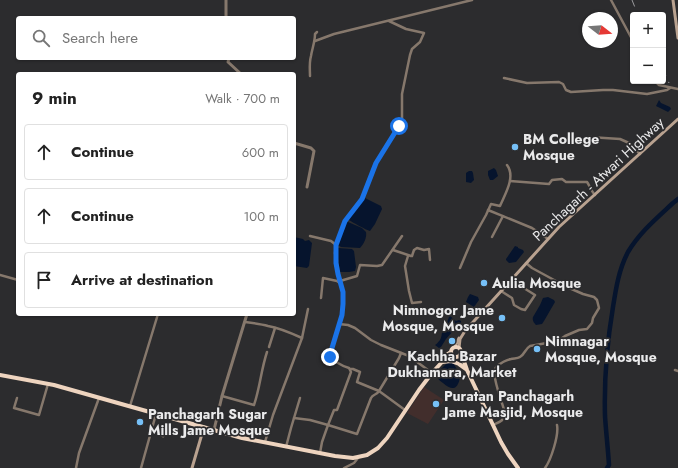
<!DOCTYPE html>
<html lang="en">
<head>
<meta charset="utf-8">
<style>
  :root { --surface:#fff; --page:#f2f2f2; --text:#222; --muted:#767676; --line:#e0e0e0 }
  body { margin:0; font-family:Jost,sans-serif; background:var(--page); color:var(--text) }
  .controls { position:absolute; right:12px; top:12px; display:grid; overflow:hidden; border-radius:4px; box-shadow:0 1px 3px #0004 }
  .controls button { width:36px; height:36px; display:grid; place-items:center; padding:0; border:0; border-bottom:1px solid var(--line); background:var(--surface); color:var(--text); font:20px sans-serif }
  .compass { position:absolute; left:582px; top:12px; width:36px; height:36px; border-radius:50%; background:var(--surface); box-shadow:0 1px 3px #0004; rotate:107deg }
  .stop { position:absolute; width:12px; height:12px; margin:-9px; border:3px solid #1a73e8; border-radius:50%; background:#fff }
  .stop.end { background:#1a73e8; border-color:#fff; box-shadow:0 1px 4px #0008 }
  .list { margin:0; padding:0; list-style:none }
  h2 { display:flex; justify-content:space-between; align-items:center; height:52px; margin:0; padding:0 16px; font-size:17px }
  h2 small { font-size:13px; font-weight:400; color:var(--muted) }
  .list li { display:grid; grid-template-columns:26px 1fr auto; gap:12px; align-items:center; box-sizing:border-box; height:56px; margin:0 8px 8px; padding:0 8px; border:1px solid var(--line); border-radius:4px }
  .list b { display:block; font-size:15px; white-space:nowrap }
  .list em { font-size:13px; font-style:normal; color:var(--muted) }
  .icon { flex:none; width:22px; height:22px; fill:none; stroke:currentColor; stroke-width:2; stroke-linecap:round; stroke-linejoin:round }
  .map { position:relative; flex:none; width:678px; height:468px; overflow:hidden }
  .search { position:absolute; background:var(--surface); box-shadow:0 1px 3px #0004; left:16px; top:16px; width:280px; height:44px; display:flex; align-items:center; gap:10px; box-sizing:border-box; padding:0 14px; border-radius:4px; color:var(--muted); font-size:15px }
  .panel { position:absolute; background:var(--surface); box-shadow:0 1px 3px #0004; left:16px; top:72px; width:280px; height:244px; border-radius:4px }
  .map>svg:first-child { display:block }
</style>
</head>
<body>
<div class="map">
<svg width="678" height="468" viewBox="0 0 678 468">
  <rect width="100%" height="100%" fill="#2c2c2e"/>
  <!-- education -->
  <path fill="#422e2c" d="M424 387 444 400 428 424 407 413Z"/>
  <!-- water -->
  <g fill="#06142d">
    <path d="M659 100 661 103 670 107 671 109 668 112 656 106Z"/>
    <path d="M494 168 496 170 498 176 493 180H490L488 175V171Z"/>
    <path d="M469 171H472L473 173 474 180 471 183 466 182V173Z"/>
    <path d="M365 198 381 206 382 209 375 224 370 231C366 230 352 222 349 220L352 213Z"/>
    <path d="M348 222 362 228 366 232C367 237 364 244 360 248L341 247 338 245 346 223Z"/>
    <path d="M294 237 303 239 305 241 309 240 312 243 309 266 307 268 294 266Z"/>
    <path d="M515 246 518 247V248L523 250 524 252 516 262 509 263 506 260V259Z"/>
    <path d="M338 248 352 249 354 251 356 267 355 271 349 272H340L337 251Z"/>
    <path d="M470 294 478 297 479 300 474 307 466 302 468 297Z"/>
    <path d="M548 297 554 300 555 302 544 321 542 324 536 325C534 323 532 320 533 317L540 305 543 298Z"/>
    <path d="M450 316 456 321 459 320 461 321V323L457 325 455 329 446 325 449 317Z"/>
    <path d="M446 326 453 330V331L446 339 441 347 439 348 435 345C436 345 439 341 440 340 443 335 440 332 446 326Z"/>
    <path d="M453 362C455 368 460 371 460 377 458 390 452 391 443 383 440 381 438 379 436 376L439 371 447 363Z"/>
  </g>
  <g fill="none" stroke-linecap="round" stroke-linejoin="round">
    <!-- river -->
    <path stroke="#06142d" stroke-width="4.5" d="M607 468 609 465C608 449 606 432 605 416 604 380 607 343 613 307 616 288 619 269 628 252 640 232 657 218 673 203L678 199"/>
    <!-- minor -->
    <g stroke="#86786c" stroke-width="2.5">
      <path d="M611 0 633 41"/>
      <path d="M389 21 406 29 424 33 420 42 412 49 410 55 402 94V120L401 124 389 141 376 163 362 199 345 221 336 245 335 253 338 275 343 292V310L339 324 348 325 355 328 371 340 381 345 409 356 432 373"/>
      <path d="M315 41 334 34 472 0"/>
      <path d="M310 76C310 70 309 63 311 56 312 49 315 42 315 34L317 32"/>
      <path d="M504 78 527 83 559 82 563 84 566 90 571 92 603 90H613L647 94 667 90 670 88"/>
      <path d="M655 81 659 85 678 89"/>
      <path d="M589 137 620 139 629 143 640 154"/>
      <path d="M510 181 549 184 552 180 562 179 566 182H587C589 184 591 191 595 195"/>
      <path d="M488 210 532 228 538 232 548 239"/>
      <path d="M310 236 331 241 336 245"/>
      <path d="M492 237 503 216"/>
      <path d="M393 250 411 256H412L414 250 417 248 424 250 429 249 430 260"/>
      <path d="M408 256 405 266 409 291 412 303 421 302"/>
      <path d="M460 268 471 242 486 215 491 204 500 206C505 194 516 177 507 165"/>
      <path d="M0 275 18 280"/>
      <path d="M340 281 357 276 360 265 377 266 382 265 402 236"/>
      <path d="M501 291 512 298 514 305 521 309 525 310 535 295 511 280"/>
      <path d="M321 298 323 278 337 281 341 284"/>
      <path d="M245 322C253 323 261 324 268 326 280 328 291 333 302 338L273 415 265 442"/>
      <path d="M302 338 308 309"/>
      <path d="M269 347 275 328"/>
      <path d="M350 369H353L360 372 357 382 379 391 399 358 401 353"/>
      <path d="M675 370 678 371"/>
      <path d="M222 396 254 405C260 388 261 370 267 352"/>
      <path d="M17 398 14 408 39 415 48 384"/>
      <path d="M130 406 158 314"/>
      <path d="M294 418 310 420 328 425 334 410H337L351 372 349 368C342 366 335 362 330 356L339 324"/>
      <path d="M493 425C499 422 504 421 505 414 504 405 489 373 497 366 501 363 506 360 511 359 514 358 517 359 520 357 525 354 525 349 530 346L558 341 565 336 579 330 587 329 592 323 593 318 599 308 597 300 594 297 583 294 567 287 532 268 526 263"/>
      <path d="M286 447 291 428 300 398"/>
      <path d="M320 453 322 442 328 425 357 434 371 398C373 394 377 395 379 391L405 410"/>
      <path d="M76 468 79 453 99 398"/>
      <path d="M141 468 156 414"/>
      <path d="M344 468 354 463 358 458"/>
      <path d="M545 468C551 460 559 435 557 425"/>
    </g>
    <!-- tertiary -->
    <g stroke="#86786c" stroke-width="3">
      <path d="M226 0V18"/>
      <path d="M229 58 228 62 241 74"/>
      <path d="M294 143 311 148 314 151 307 187"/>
      <path d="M152 430 160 433"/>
      <path d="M214 430 222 396 247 314"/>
      <path d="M162 432 164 434 163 436 160 434Z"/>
    </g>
    <!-- secondary -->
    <g stroke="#b9a290" stroke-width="3">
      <path d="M673 0 678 38"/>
      <path d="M455 347 459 338"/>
      <path d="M459 348 460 339 465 331 559 227 678 119"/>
      <path d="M192 468 204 427"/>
    </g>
    <!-- trunk -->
    <g stroke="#eed4bf" stroke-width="4">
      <circle cx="456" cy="352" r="5"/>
      <path d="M461 353 467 370 501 442 508 454 518 468"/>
      <path d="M442 362 451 361 459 364 466 369"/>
      <path d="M0 375 54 385 242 438 335 456 353 458 367 455 378 448 387 438 419 390 432 373 442 362 445 356 451 352"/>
    </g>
    <!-- rail -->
    <g stroke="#9c9c9e" stroke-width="1" stroke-dasharray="7 7" stroke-linecap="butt">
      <path d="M632 0 638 15"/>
      <path d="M663 69 669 83"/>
    </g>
  </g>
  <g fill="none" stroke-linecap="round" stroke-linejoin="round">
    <!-- route -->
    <path stroke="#1a73e8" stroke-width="5" d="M330 357 332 348 342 315 343 304V292L338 274 336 263V245L345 221 362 199 376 163 399 126"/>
  </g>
  <!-- markers -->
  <g fill="#76c0f7" stroke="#2c2c2e" stroke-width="1.5">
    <circle cx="515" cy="147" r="4"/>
    <circle cx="484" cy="283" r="4"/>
    <circle cx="502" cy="318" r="4"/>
    <circle cx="452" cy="341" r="4"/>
    <circle cx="537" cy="349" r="4"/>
    <circle cx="436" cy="404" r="4"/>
    <circle cx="140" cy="422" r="4"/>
  </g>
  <g text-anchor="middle" stroke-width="3.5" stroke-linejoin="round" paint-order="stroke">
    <!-- poi labels -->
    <g font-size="14" font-weight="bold" fill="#eaeaeb" stroke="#2c2c2e" text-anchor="start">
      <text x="523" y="144">BM College<tspan x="523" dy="16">Mosque</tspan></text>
      <text x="492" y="288">Aulia Mosque</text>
      <text x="494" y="315" text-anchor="end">Nimnogor Jame<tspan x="494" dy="16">Mosque, Mosque</tspan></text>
      <text x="545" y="346">Nimnagar<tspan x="545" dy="16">Mosque, Mosque</tspan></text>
      <text x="452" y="361" text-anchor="middle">Kachha Bazar<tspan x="452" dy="16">Dukhamara, Market</tspan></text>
      <text x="444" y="401">Puratan Panchagarh<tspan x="444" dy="16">Jame Masjid, Mosque</tspan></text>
      <text x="148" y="419">Panchagarh Sugar<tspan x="148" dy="16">Mills Jame Mosque</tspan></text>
    </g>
    <!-- street labels -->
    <g font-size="14" fill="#eaeaeb" stroke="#2c2c2e">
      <text transform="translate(598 179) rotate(-43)" y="5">Panchagarh - Atwari Highway</text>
    </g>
  </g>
</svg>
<div class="controls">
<button>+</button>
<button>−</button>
</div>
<svg class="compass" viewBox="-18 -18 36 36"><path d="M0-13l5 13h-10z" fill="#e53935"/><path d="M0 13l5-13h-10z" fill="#767676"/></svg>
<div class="stop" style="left:399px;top:126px"></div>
<div class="stop end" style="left:330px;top:357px"></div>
<div class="search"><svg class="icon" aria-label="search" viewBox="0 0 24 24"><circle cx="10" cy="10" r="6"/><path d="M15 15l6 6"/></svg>Search here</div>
<section class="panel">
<h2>9 min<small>Walk · 700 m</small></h2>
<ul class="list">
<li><svg class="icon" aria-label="ahead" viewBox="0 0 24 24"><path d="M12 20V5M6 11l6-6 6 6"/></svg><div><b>Continue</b></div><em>600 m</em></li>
<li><svg class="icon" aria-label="ahead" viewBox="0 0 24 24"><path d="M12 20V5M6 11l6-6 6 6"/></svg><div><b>Continue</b></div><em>100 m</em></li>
<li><svg class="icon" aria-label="arrive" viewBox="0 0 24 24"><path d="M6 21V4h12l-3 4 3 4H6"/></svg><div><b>Arrive at destination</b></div></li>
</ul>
</section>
</div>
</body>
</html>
